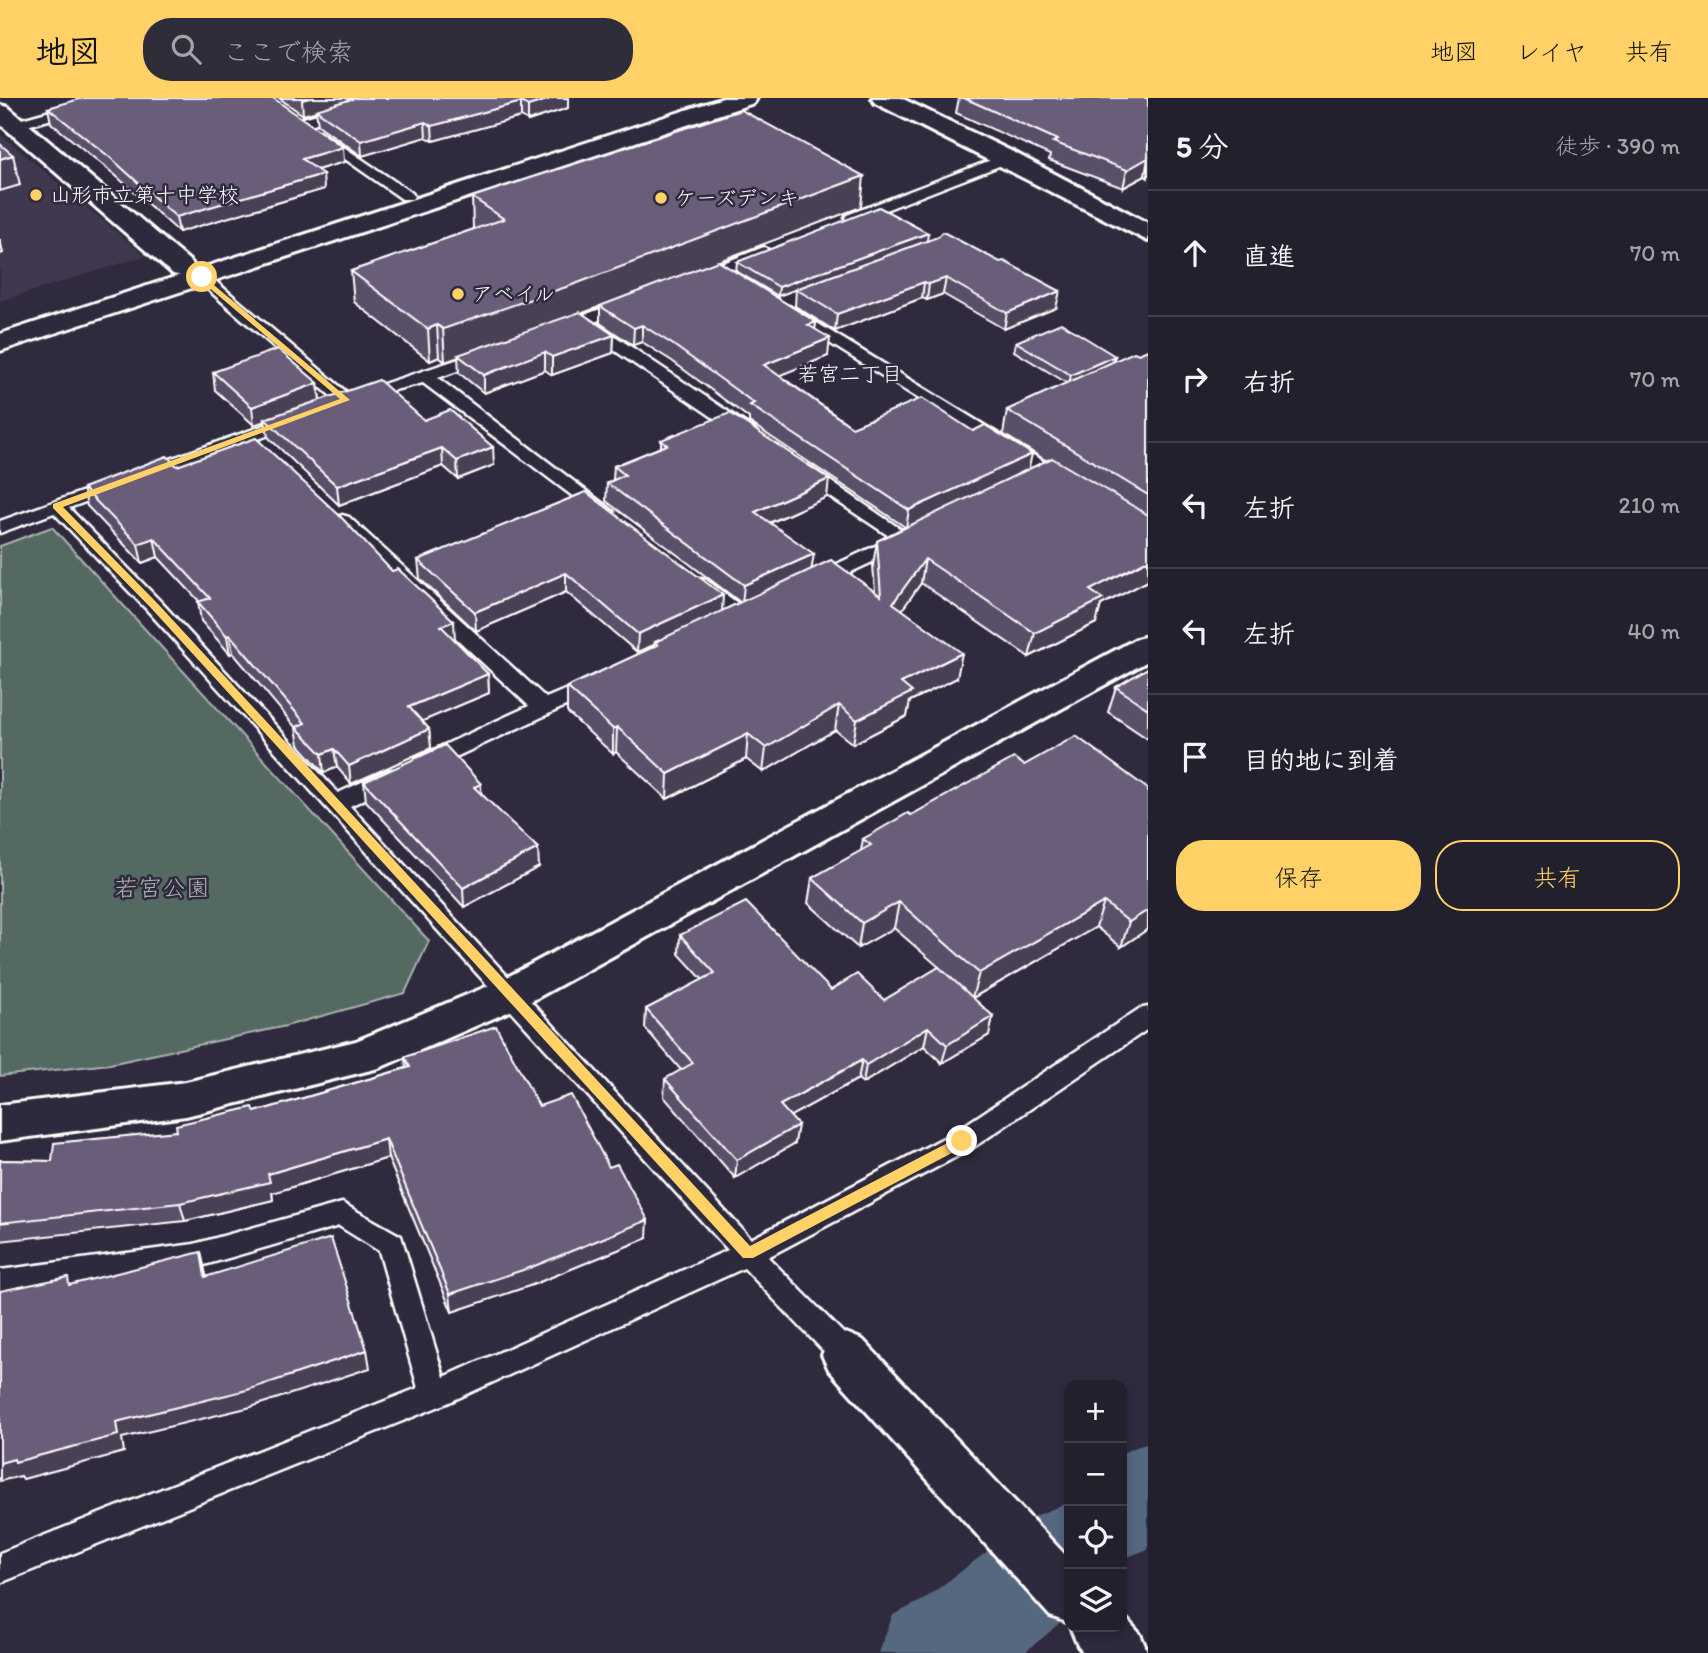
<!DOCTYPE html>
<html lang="ja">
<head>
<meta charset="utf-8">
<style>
  :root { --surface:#23202e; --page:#2f2d3a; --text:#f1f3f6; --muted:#a3a3aa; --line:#403e4a; --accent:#ffd166 }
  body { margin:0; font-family:Itim,"Klee One",sans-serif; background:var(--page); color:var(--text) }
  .controls { position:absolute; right:21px; bottom:21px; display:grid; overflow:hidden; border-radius:14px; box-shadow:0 4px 10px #0003 }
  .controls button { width:63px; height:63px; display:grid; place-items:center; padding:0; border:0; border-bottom:2px solid var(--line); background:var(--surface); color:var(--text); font:35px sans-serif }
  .stop { position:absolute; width:21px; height:21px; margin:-16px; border:5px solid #ffd166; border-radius:50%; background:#fff }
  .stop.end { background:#ffd166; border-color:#fff; box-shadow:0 2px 7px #0008 }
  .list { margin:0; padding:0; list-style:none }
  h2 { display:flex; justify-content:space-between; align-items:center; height:91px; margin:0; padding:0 28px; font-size:30px }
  h2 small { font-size:23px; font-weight:400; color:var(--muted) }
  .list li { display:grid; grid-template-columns:46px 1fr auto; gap:21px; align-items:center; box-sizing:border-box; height:126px; padding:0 28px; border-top:2px solid var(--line) }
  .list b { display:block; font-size:26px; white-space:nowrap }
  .list em { font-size:23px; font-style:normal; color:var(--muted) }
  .actions { display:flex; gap:14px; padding:21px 28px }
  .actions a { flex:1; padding:16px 0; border:2px solid var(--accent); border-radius:28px; text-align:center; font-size:24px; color:var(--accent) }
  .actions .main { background:var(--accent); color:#111 }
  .icon { flex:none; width:38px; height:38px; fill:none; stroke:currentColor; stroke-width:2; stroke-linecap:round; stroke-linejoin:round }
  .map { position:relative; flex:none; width:1148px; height:1555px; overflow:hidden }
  header { display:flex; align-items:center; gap:42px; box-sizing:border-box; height:98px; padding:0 35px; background:var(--accent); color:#111 }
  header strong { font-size:33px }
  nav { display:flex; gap:38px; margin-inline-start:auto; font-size:24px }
  .search { width:490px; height:63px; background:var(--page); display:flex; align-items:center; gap:18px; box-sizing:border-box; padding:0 24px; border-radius:28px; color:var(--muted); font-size:26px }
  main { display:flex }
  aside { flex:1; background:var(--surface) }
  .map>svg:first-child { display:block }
</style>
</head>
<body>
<header>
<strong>地図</strong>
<div class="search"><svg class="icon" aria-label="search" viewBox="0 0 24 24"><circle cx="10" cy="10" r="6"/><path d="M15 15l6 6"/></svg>ここで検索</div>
<nav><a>地図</a><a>レイヤ</a><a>共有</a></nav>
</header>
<main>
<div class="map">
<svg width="1148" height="1555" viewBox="0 0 1148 1555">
  <rect width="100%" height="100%" fill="#2f2a3d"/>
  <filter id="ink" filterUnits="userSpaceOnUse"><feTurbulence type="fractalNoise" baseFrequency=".0143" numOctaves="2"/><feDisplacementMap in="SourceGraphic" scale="14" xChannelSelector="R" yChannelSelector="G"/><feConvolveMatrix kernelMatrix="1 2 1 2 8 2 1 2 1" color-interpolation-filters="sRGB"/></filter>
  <g filter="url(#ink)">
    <!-- built -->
    <path fill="#40394f" d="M0 36 145 158 0 203Z"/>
    <!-- green -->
    <path fill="#556964" stroke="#aab4b2" stroke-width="2" d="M52 429 429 843 405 895 286 928 110 966 0 978V448Z"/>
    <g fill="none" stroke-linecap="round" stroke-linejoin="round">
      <!-- river -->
      <g fill="#546880" fill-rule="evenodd">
        <path d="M1148 1344V1451L1122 1461V1355Z"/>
        <path d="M1069 1404V1518L1024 1555H878L893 1517 923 1502 1033 1419Z"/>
      </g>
      <defs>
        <g id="service">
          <path d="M97 0H119L117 3 16 31 9 27 11 24Z"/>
          <path d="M372 0H393L307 28 302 29 295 25 297 22Z"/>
          <path d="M320 33 412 95 414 98 412 101H402L315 40 313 37Z"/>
          <path d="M1007 56 1012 57V63L857 123H847L845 120 847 117Z"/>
          <path d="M764 149 772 154 769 157 703 183 698 185 690 180 693 177Z"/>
          <path d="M202 174 207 176 350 297 483 253H495L497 256 495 259 438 280 614 414 611 418H599L423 285 354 302 346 307 340 306 197 182 194 179 197 176Z"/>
          <path d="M627 201 635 206 633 209 594 224 754 331 757 335 754 339H742L580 229 561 236 553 231 555 228Z"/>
          <path d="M789 208 1069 379 1072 383 1069 387H1057L783 216 781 213 783 210Z"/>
          <path d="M296 316 302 317 305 321 302 325 154 379 148 380 139 375 142 371Z"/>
          <path d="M802 367 808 368 915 441 911 446 821 488H807L804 484 807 480 892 440 796 376 793 372Z"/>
          <path d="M112 383 118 384 121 388 118 392 69 410 161 504 338 695 384 674 392 672 400 674 403 679 400 684 350 708 751 1141 953 1035 1139 911 1148 909V931L971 1051 768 1159 856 1248 860 1257 856 1266 846 1270 836 1266 744 1170 445 1306 0 1485V1455L418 1290 379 1153 339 1128 194 1170 0 1196V1172L194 1146 342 1105 401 1138 444 1279 728 1152 147 512 54 415 0 435V423Z"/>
          <path d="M342 417 349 419 546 600 593 580 600 582 603 587 600 592 432 670 424 672 416 670 413 665 416 660 529 608 335 427 333 423Z"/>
          <path d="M699 480 706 482 748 513 751 517 748 521H734L692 490 689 486Z"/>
        </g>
        <g id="minor">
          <path d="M0 7 8 9 191 164 195 170 191 176 182 178 173 176 0 26Z"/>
          <path d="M846 1235 863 1242 1069 1461V1525L1050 1518 829 1272 822 1257 829 1242Z"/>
          <path d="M1122 1516 1140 1536 1148 1555H1084L1078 1548 1070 1529H1122Z"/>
        </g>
        <g id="tertiary">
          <path d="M723 0H757L754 5 0 253V236Z"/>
          <path d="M872 0H901L1015 55 1148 125V143L875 5Z"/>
          <path d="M1148 538V563L526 906 379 970 186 1018 0 1043V1007L186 984 356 943 498 884 1136 541Z"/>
        </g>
      </defs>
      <!-- service casing -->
      <use href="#service" stroke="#fff" stroke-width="5"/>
      <!-- minor casing -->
      <use href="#minor" stroke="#fff" stroke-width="6"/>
      <!-- tertiary casing -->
      <use href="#tertiary" stroke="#fff" stroke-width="6"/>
      <!-- service -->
      <use href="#service" fill="#2f2a3d" fill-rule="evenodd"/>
      <!-- minor -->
      <use href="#minor" fill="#2f2a3d" fill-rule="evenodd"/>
      <!-- tertiary -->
      <use href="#tertiary" fill="#2f2a3d" fill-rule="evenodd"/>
    </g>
    <!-- wall -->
    <g fill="#5a5069" stroke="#fff" stroke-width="2">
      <path d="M279 0H568V10L528 23 521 19 433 43 426 39 362 58 318 27 316 13 303 17Z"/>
      <path d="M959 0H1148V80L1145 78 1123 90 1049 62 1050 57 956 15Z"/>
      <path d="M48 10 344 64 317 72 324 91 179 134 115 77 51 25Z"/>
      <path d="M472 99 861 109 718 163 816 224 815 231 828 258 779 277 852 329 1029 371 1047 363 1003 336 1007 312 1067 285 1014 253 1016 244 1115 258 1113 263 1139 256 1148 252V483L1101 507 1096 525 1029 559 921 485 902 511 957 580 910 603 907 618 853 646 835 632 763 674 746 661 667 701 616 654 613 656 567 614V589L654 549V547L637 554 566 494 476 533 420 481 418 462 586 394 722 513 740 504 606 403 607 385 613 382 614 368 661 349V342L827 399 770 425 812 471 875 494 873 467 877 443 905 429 749 324V320L672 263 642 244 633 247 600 225V208L581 215 614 237 613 255 552 277 545 272 484 295 459 275 458 259 445 264 439 259 430 263 354 204 351 173 474 131 473 130Z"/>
      <path d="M927 143 1056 210 1004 231 943 196 927 202 922 200 835 233 795 208 796 191 805 188 778 198 736 173 737 164Z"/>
      <path d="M213 274 318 285 320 302 424 322 494 367 458 381 443 368 339 407 268 339 265 323 254 327 215 292Z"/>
      <path d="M177 368 455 542 488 576 489 595 422 623 429 631 431 650 351 686 337 669 324 675 299 647 296 630 233 555 230 556 201 523 198 504H200L158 459 142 465 87 408 83 390Z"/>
      <path d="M1148 570V641L1108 614 1116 589Z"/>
      <path d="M1024 667 1148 691V831L1121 849 1096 829 973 900 993 918 989 937 942 965 924 948 863 985 858 981 790 1018 795 1045 735 1080 664 999 665 981 681 972 645 930 646 911 703 882 679 856 680 837 831 892 884 902 939 869 894 830 858 850 808 805 812 780 861 753 863 741 911 717Z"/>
      <path d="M364 684 482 696 539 769 464 809 366 703Z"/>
      <path d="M405 959 539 1008 647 1140 532 1187 452 1214 388 1060 272 1095 273 1102 185 1123 0 1143V1062L52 1063 255 1014 406 970Z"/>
    </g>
    <!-- shaded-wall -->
    <g fill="#4a4155" stroke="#fff" stroke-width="2">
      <path d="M310 0H363L303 17 302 2Z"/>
      <path d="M553 0H568V10L528 23V8Z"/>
      <path d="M521 4V19L433 43 432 28Z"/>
      <path d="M425 24 426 39 362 58 361 43Z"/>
      <path d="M343 49 344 64 303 76 302 61Z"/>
      <path d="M13 57 20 87 0 93V61Z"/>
      <path d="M1148 60 1145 78 1123 90 1127 72Z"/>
      <path d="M323 76 324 91 179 134 176 119Z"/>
      <path d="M864 78 861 109 575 218 445 264 443 231Z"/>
      <path d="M928 135 927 143 778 198 779 189Z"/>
      <path d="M0 141 3 155 0 156Z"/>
      <path d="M946 180 943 196 927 202 929 186Z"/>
      <path d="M924 184 922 200 835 233 837 216Z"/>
      <path d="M1060 193 1056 210 1004 231 1007 215Z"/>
      <path d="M816 224 814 241 808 227Z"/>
      <path d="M437 227 439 259 430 263 428 231Z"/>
      <path d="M642 227V244L633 247 634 230Z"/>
      <path d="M614 237 613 255 552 277V259Z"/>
      <path d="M830 240 828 258 763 284 764 267Z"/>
      <path d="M545 254V272L484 295V277Z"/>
      <path d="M1115 258 1112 267 1069 286 1071 277Z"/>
      <path d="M318 285 320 303 265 321V323L254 327 252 309Z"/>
      <path d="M493 349 494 367 458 381 457 363Z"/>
      <path d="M442 350 443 368 339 407 337 388Z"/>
      <path d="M1032 356 1028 374 906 430 909 412Z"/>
      <path d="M829 381 827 399 753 432 755 414Z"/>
      <path d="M154 440 158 459 142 465 138 446Z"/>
      <path d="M814 456 811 474 742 506 744 487Z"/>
      <path d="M925 461 921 485 890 529 893 505Z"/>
      <path d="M1148 462V483L1101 507 1096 525 1029 559 1035 535 1090 492Z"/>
      <path d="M566 475V494L476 533 475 514Z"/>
      <path d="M723 497 722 515 655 544 654 547 637 554 638 536Z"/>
      <path d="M454 523 455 542 442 547 441 528Z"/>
      <path d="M230 537 233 555 230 556 227 538Z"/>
      <path d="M962 555 957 580 910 603 907 618 853 646 857 622 901 585Z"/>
      <path d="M488 576 489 595 411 628 409 609Z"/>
      <path d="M839 607 835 632 763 674 766 650Z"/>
      <path d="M617 629 616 654 613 656V631Z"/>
      <path d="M429 631 431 650 351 686 349 668Z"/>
      <path d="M748 636 746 661 667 701 668 676Z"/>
      <path d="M334 651 337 669 324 675 322 656Z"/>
      <path d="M481 686 482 705 474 689Z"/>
      <path d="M538 750 539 769 464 809 463 790Z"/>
      <path d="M899 804 894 830 858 850 862 825Z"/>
      <path d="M1104 804 1096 829 972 900 979 875Z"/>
      <path d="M1148 812V831L1121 849 1129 824Z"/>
      <path d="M993 918 989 937 942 965 947 947Z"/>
      <path d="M928 929 924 948 863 985 866 967Z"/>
      <path d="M862 962 858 981 778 1025 780 1007Z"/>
      <path d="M798 1027 795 1045 735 1080 737 1062Z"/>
      <path d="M386 1041 388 1060 272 1095 273 1102 185 1123 180 1105 268 1076Z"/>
      <path d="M648 1122 647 1140 532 1187 452 1214 450 1196Z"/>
      <path d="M201 1154 205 1172 210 1197 205 1179Z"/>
      <path d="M367 1252 370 1270 251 1309 122 1340 124 1354 23 1381 21 1378 0 1383V1365L116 1324Z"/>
    </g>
    <!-- building -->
    <g fill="#695d7a" stroke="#fff" stroke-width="2">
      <path d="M83 0H273L343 49 302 61 323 76 176 119 112 61 48 10Z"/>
      <path d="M355 0H553L528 8 521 4 432 28 425 24 361 43 316 12Z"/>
      <path d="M964 0H1148V60L1127 72 1053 44 1058 42Z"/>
      <path d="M741 12 864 78 575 186 443 231 437 227 428 231 351 173 504 121 472 99Z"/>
      <path d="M0 46 13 57 0 61Z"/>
      <path d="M879 109 928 135 779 189 737 164Z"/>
      <path d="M943 134 1000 164 1004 163 1060 193 1007 215 946 180 929 186 924 184 837 216 796 191 938 139Z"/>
      <path d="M718 163 816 224 808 227 830 240 764 267 852 329 922 300 973 333 985 327 1032 356 909 412 750 307 754 305 672 246 642 227 634 230 600 208Z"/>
      <path d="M580 214 614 237 552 259 545 254 484 277 458 257Z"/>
      <path d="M1061 225 1115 258 1071 277 1016 244Z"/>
      <path d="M278 251 318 285 252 309 213 274Z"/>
      <path d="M1148 252V397L1007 312 1134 254 1139 256Z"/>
      <path d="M379 282 424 322 450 312 493 349 457 363 442 350 337 388 265 321Z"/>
      <path d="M730 315 829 381 755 414 814 456 744 487 607 385 625 377 614 368 667 347 661 342Z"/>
      <path d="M256 340 339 417 392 473 398 471 454 523 441 528 488 576 409 609 429 631 349 668 334 651 322 656 296 629 305 625 230 537 227 538 198 504 210 500 154 440 138 446 83 390 167 358 177 368Z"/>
      <path d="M1052 360 1148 417V462L1090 492 1103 501 1035 535 925 461 893 505 962 555 901 585 912 594 857 622 839 607 766 650 748 636 668 676 617 629 613 631 567 589 658 547 655 544 831 462 881 498 877 443Z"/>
      <path d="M586 394 723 497 638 536 566 475 475 514 418 462Z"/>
      <path d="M1148 570V611L1116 589Z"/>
      <path d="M1076 638 1148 691V812L1129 824 1104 804 979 875 899 804 862 825 812 780 871 747 863 741 908 715 911 717 1014 660 1024 667Z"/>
      <path d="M445 647 481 686 474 689 538 750 463 790 364 684Z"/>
      <path d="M746 804 831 892 857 876 884 902 939 869 993 918 947 947 928 929 866 967 862 962 780 1007 798 1027 737 1062 665 981 693 965 646 911 715 875 680 837Z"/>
      <path d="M496 928 539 1008 571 997 609 1069 617 1066 648 1122 532 1169 450 1196 386 1041 268 1076 270 1084 180 1105 0 1125V1062L52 1063 54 1045 177 1033 176 1027 253 1009 255 1014 410 969 405 959Z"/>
      <path d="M331 1140 367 1252 247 1292 116 1324 118 1337 15 1364 14 1361 0 1365V1193L68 1179 69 1187 201 1154 205 1179Z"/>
    </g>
  </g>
  <!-- route -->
  <path fill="#ffd166" d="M202 177 350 302 63 409 158 506 750 1148 957 1040H967V1047L753 1160H743L151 510 53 410V406L340 301 199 181Z"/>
  <!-- markers -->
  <g fill="#ffd166" stroke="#2f2a3d" stroke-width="2.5">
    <circle cx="36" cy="97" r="7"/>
    <circle cx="661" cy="100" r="7"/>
    <circle cx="458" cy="196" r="7"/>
  </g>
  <g text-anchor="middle" stroke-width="5" stroke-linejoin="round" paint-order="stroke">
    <!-- far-poi labels -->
    <g font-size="21" fill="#fff" stroke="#2f2a3d" text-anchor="start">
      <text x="50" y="104">山形市立第十中学校</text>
      <text x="675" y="107">ケーズデンキ</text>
      <text x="472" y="203">アベイル</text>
    </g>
    <!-- far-neighbourhood labels -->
    <g font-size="21" fill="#fff" stroke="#2f2a3d">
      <text x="850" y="283">若宮二丁目</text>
    </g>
    <!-- park labels -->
    <g font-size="24" fill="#aab4b2" stroke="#2f2a3d">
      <text x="162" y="798">若宮公園</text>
    </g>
  </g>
</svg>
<div class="controls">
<button>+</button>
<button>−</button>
<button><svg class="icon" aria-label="locate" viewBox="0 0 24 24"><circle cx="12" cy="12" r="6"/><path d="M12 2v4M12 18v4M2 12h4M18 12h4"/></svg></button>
<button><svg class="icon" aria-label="layers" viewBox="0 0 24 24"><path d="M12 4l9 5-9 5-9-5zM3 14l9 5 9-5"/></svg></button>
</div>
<div class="stop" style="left:202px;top:179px"></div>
<div class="stop end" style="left:962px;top:1043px"></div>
</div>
<aside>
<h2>5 分<small>徒歩 · 390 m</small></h2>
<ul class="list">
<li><svg class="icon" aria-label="ahead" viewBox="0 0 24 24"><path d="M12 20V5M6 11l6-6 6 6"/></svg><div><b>直進</b></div><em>70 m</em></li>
<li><svg class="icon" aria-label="right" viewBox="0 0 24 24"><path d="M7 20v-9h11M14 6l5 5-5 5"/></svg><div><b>右折</b></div><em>70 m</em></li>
<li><svg class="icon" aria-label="left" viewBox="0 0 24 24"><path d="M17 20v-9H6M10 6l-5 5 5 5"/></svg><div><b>左折</b></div><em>210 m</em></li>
<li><svg class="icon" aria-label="left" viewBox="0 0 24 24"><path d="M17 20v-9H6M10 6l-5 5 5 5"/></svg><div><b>左折</b></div><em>40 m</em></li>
<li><svg class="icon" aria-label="arrive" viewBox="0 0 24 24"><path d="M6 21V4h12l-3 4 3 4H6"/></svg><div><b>目的地に到着</b></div></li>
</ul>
<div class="actions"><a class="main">保存</a><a>共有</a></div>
</aside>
</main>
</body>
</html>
